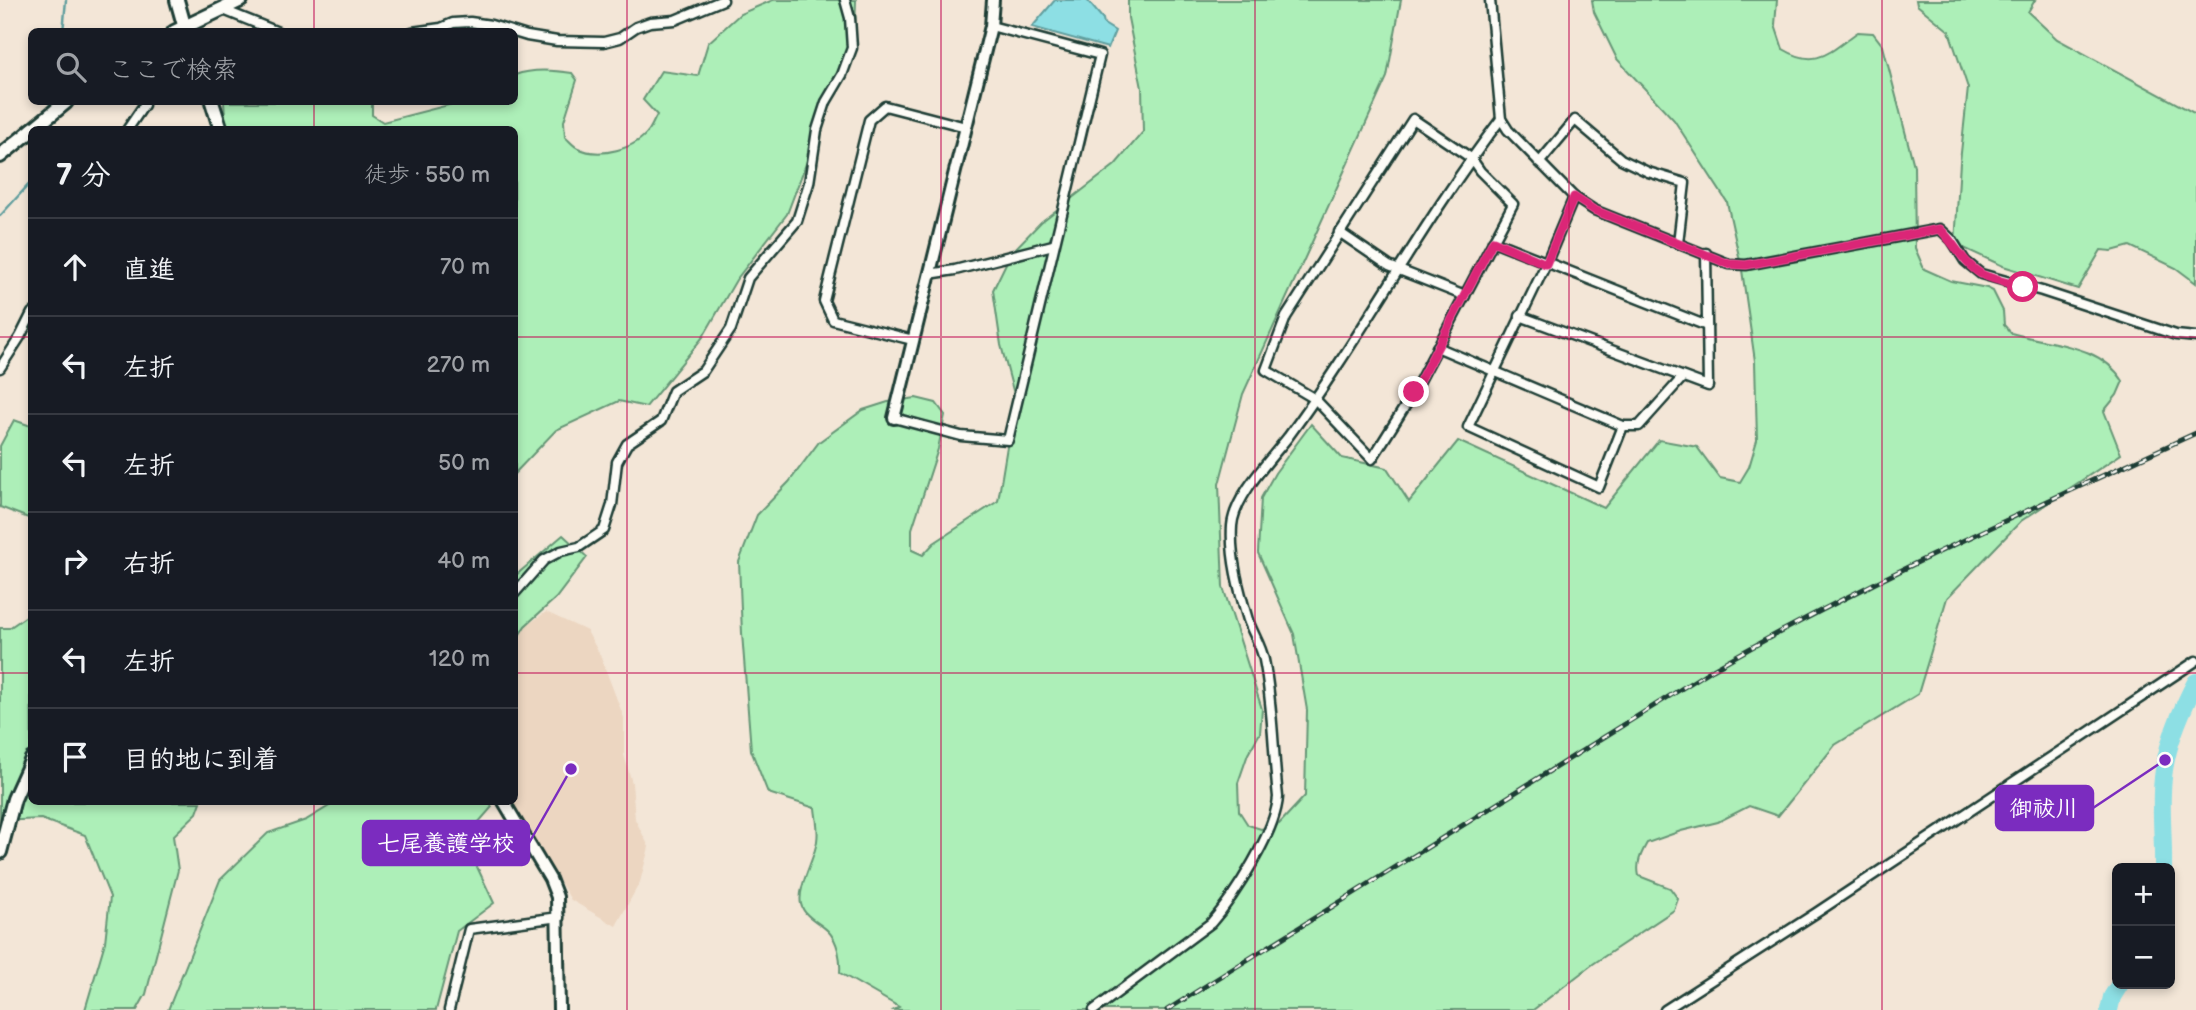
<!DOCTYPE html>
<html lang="ja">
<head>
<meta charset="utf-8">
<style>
  :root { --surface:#171b24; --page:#20242c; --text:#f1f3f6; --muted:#9ea1a6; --line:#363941 }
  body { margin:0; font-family:"Balsamiq Sans","Klee One",sans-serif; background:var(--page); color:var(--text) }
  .controls { position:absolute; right:21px; bottom:21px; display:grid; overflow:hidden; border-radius:10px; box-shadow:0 4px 10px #0003 }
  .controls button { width:63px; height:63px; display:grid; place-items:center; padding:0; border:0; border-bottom:2px solid var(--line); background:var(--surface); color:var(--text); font:35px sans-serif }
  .stop { position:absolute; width:21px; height:21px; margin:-16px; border:5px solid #db2777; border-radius:50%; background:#fff }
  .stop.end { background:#db2777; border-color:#fff; box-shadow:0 2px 7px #0008 }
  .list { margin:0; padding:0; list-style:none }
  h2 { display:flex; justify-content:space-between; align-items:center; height:91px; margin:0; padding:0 28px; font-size:30px }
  h2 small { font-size:23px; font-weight:400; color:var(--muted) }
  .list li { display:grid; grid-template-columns:46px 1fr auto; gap:21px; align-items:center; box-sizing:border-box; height:98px; padding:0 28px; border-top:2px solid var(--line) }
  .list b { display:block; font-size:26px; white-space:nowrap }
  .list em { font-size:23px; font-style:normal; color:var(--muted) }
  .icon { flex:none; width:38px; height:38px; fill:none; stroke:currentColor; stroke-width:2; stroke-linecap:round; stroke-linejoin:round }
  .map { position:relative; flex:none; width:2196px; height:1010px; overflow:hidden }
  .search { position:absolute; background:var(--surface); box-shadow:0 4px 10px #0003; left:28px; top:28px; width:490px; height:77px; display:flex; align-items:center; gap:18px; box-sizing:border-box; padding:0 24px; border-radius:10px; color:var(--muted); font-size:26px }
  .panel { position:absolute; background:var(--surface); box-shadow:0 4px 10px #0003; left:28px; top:126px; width:490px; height:679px; border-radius:10px }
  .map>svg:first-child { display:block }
</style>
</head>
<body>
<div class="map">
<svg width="2196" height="1010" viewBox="0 0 2196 1010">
  <rect width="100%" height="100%" fill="#f3e6d7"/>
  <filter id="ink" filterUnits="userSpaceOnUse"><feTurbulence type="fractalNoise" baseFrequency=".0143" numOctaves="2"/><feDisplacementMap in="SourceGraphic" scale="14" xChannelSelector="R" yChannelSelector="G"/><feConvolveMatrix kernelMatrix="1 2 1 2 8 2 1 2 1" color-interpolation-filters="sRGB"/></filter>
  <g filter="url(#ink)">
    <!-- built -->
    <path fill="#ecd6c1" d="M546 612 587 631 600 655 624 718V755L632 783 635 819 649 847 640 882 616 926 571 900 512 802H514L515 633Z"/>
    <!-- green -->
    <g fill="#adefb8" stroke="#669676" stroke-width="2">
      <path d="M773 0H856L855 34 787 214 736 280 703 337 646 407 619 401 556 430 515 473 514 130 226 129 224 102H372V115L383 122 460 102H514L515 75C533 68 554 70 572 73L577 80 564 121 565 137C569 140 573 146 578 148 599 159 636 149 649 130 652 126 654 120 657 115L643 100 661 71 698 76 708 43 740 14Z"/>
      <path d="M1128 0H1401L1387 77 1243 394 1219 484 1223 587 1262 709 1260 733 1248 754 1238 783 1239 811 1248 825 1261 829 1279 824 1305 796 1307 710 1294 634 1258 553 1261 498 1275 473 1311 424 1342 458 1387 468 1409 502 1458 441 1604 508 1659 440 1697 447 1720 478 1740 482 1749 467 1757 440 1755 361 1742 270 1727 202 1674 120 1617 59 1594 12 1592 0H1777L1775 25 1783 49C1818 70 1830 51 1858 32L1873 33 1883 46 1914 166 1915 248 1924 269 1951 281 1987 288 1993 291 2003 311 2004 325 2011 333C2051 345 2099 343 2123 381L2117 395 2104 411 2121 454 2021 521 1947 598 1918 694 1835 745 1778 816 1749 806 1718 822 1681 831 1647 843C1641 854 1636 863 1639 876L1670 888 1678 899 1674 910 1593 964 1533 1010H894L899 1007 840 973C841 959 838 941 828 931 819 922 804 917 801 904 797 888 815 858 817 841 819 829 816 819 815 808L768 793 751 750 742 633 739 562 757 515 789 482 819 442 863 410 888 402 916 398 936 403 945 415 938 449 912 529V550L923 555 934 543 998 501 1015 398 1001 345 993 290 1011 253 1041 222 1115 165 1143 132 1142 88 1128 18Z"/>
      <path d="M1916 0H2035L2028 12 2057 39 2196 114V283L2176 268 2130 246 2112 251 2101 250 2078 289 2003 266 1955 244 1960 162 1968 88 1949 31 1917 5Z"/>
      <path d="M14 420 31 426V519L0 507V446Z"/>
      <path d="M563 535 587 557 556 598 525 626 515 642V576Z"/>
      <path d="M31 613 32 802H201L197 813 173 836 178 870 146 994 137 1010H85L105 942 110 897 85 835 41 819 0 821V628H9Z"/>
      <path d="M336 802H489L492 807 464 839 494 903 457 931 436 1010H168L220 880 268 833 306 820Z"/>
    </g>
    <!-- water -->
    <path fill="#8ddfe4" stroke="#619e9e" stroke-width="2" d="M1055 0H1087L1103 19 1104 24 1115 31 1108 48 1032 27Z"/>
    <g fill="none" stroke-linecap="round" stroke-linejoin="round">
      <!-- stream -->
      <g stroke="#619e9e" stroke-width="2.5">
        <path d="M63 32 66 0"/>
        <path d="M49 109 50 102"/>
        <path d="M0 216 32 181"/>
      </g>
      <!-- river -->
      <g stroke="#8ddfe4" stroke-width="18">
        <path d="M2163 868C2164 833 2158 794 2166 759 2172 731 2183 707 2196 682"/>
        <path d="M2109 1010 2112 997 2120 984"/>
      </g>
      <defs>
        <g id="minor">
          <path d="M1490 0 1501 119 1508 130 1574 197 1594 210 1729 264 1746 265 1940 229 1952 240 1965 261 1981 274 2042 291 2176 335 2196 337"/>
          <path d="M221 9 278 32"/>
          <path d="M412 32 441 28 453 23 470 22 491 25 527 36 557 41 604 42 620 38 636 27 650 22 675 20 723 0"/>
          <path d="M1413 119 1471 158 1480 171 1513 204 1414 392 1372 459 1315 399 1266 370 1286 317Z"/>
          <path d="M127 130 144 105V102"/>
          <path d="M1539 163 1575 120 1621 159 1648 172 1685 183 1678 243"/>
          <path d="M1574 197 1546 264 1468 427 1599 487 1623 426"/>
          <path d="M1339 232 1389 266 1465 296"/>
          <path d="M1493 241 1707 326"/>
          <path d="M929 274 955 270 1053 245"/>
          <path d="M1520 316 1708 386 1706 253"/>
          <path d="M913 340 833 320 824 301 869 120 885 106 966 127"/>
          <path d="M1437 347 1623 426H1639L1682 378"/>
          <path d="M0 368 20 337 32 313"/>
          <path d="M894 418 961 436 1008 440 1100 55 991 26"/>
          <path d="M514 594 544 560 561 551 579 547 604 530 612 505 617 462 627 444 661 421 673 391 703 371 731 329 748 278 797 221 809 183 817 130 826 102 842 75 852 48 850 18 845 0"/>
          <path d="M449 1010 469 929 559 917"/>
          <path d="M1094 1010 1211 923C1234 897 1276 831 1278 797 1273 752 1273 704 1264 660 1261 645 1253 634 1248 620 1239 590 1230 557 1232 526 1234 497 1270 460 1288 437 1364 334 1423 220 1501 119"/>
          <path d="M1665 1010 1816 913 2196 661"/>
        </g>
        <g id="tertiary">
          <path d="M894 418 991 26 993 0"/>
          <path d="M504 802 550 879 557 897 559 1010"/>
        </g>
        <g id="secondary">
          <path d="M177 0 186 32"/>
          <path d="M212 102 221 130"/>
          <path d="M0 852 14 799 32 759"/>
        </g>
        <g id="primary">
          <path d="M174 32 241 0"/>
          <path d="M32 130 66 102"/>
          <path d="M0 156 32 130"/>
        </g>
      </defs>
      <!-- minor casing -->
      <use href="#minor" stroke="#1f3d34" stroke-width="13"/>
      <!-- tertiary casing -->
      <use href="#tertiary" stroke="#1f3d34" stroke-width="16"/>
      <!-- secondary casing -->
      <use href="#secondary" stroke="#1f3d34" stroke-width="18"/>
      <!-- primary casing -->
      <use href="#primary" stroke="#1f3d34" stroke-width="18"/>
      <!-- minor -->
      <use href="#minor" stroke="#fdfcf7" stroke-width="8"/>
      <!-- tertiary -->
      <use href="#tertiary" stroke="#fdfcf7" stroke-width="10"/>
      <!-- secondary -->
      <use href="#secondary" stroke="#fdfcf7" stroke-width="12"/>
      <!-- primary -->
      <use href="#primary" stroke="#fdfcf7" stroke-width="12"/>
      <defs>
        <path id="rail" d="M1167 1010 1713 669C1869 580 2033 508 2196 433"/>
      </defs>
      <!-- rail casing -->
      <use href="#rail" stroke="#1f3d34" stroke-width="5"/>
      <!-- rail -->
      <use href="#rail" stroke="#fdfcf7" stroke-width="2.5" stroke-dasharray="8" stroke-linecap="butt"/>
    </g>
  </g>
  <g fill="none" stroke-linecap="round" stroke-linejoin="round" filter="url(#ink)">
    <!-- route -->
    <path stroke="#db2777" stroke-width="9" d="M1414 392 1493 241 1546 264 1574 197 1594 210 1729 264 1746 265 1940 229C1954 243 1964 264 1981 274 1993 280 2010 283 2023 287"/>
  </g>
  <!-- grid -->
  <path fill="none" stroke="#c2185b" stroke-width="2" stroke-opacity="0.55" d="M314 0V32M627 0V1010M941 0V1010M1255 0V1010M1569 0V1010M1882 0V1010M314 102V130M0 337H32M514 337H2196M0 673H32M514 673H2196M314 802V1010"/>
  <!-- callouts -->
  <path fill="none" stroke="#7b2cbf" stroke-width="2.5" d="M2165 760L2093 808M571 769L529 843"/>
  <g fill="#7b2cbf" stroke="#fdfcf7" stroke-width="2.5">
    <circle cx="2165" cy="760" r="7"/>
    <circle cx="571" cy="769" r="7"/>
  </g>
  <g fill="#7b2cbf" stroke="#7b2cbf" stroke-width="2.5">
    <rect x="1996" y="786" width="97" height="44" rx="7"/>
    <rect x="363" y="821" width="166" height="44" rx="7"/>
  </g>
  <g font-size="23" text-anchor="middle" font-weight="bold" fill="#fff">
    <text x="2044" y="816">御祓川</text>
    <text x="446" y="851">七尾養護学校</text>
  </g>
</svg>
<div class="controls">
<button>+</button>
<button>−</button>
</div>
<div class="stop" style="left:2023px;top:287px"></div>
<div class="stop end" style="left:1414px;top:392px"></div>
<div class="search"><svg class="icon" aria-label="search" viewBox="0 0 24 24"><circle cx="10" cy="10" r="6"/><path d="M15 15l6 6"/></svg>ここで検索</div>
<section class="panel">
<h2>7 分<small>徒歩 · 550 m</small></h2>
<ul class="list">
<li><svg class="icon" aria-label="ahead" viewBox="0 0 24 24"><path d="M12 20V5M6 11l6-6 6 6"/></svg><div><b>直進</b></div><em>70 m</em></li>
<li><svg class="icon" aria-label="left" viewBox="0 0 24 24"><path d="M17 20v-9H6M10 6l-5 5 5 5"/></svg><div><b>左折</b></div><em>270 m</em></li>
<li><svg class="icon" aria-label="left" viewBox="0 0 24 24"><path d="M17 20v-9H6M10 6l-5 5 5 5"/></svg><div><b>左折</b></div><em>50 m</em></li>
<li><svg class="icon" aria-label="right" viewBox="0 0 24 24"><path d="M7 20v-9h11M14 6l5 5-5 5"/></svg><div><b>右折</b></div><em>40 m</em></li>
<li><svg class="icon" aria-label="left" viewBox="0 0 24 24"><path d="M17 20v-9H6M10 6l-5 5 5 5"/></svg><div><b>左折</b></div><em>120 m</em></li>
<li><svg class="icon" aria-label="arrive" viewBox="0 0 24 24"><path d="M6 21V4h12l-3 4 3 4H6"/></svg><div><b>目的地に到着</b></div></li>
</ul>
</section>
</div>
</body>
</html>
